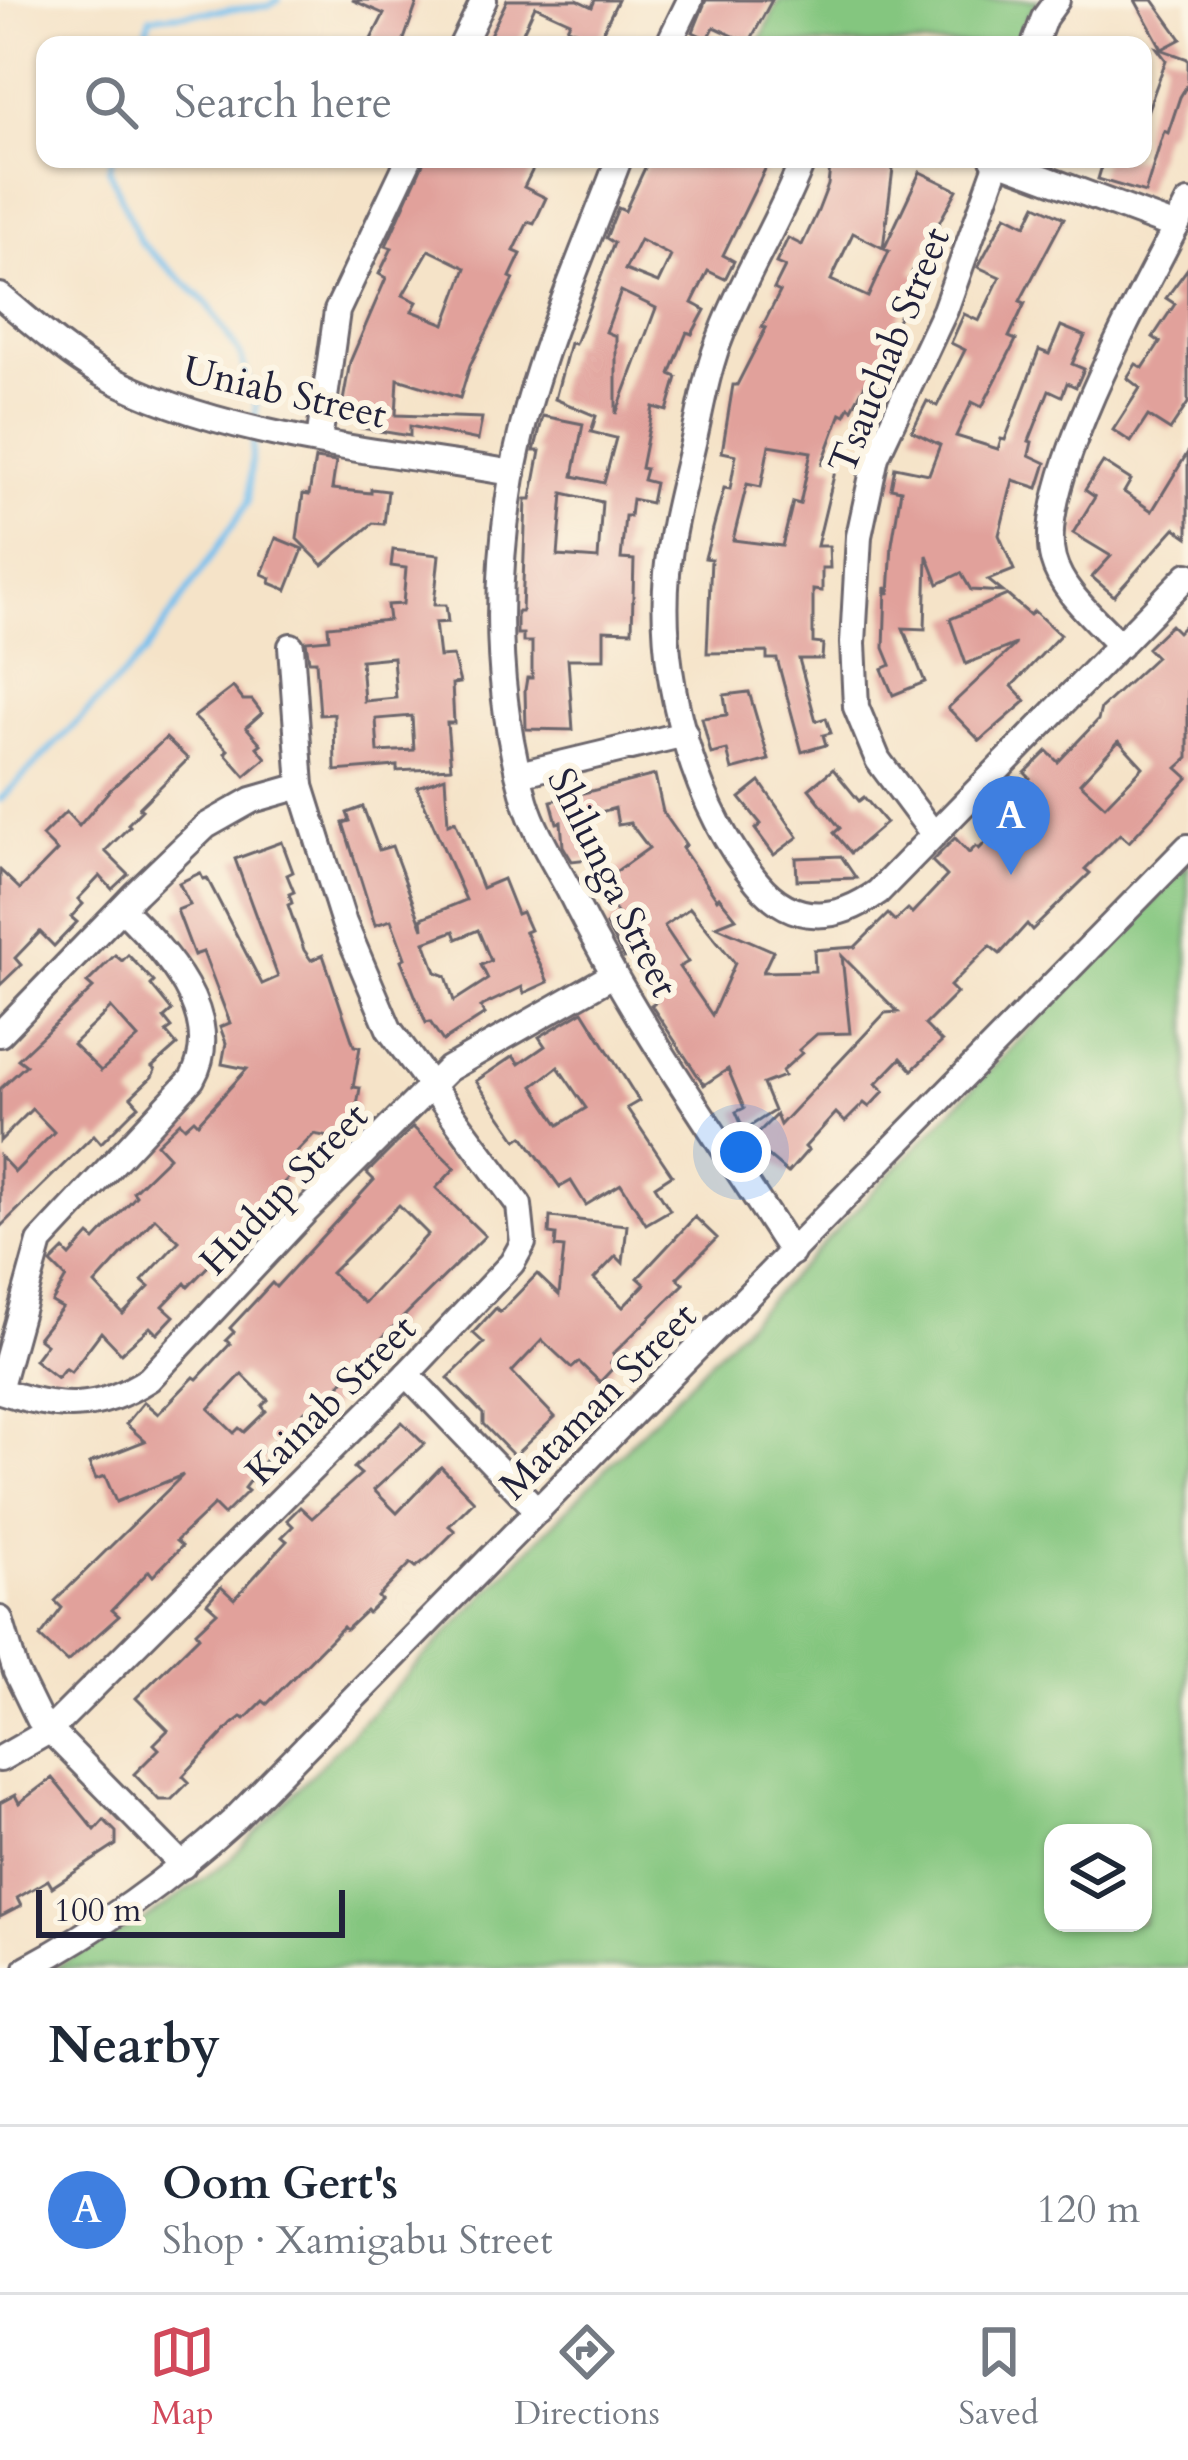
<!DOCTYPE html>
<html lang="en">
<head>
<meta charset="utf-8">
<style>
  :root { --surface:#fff; --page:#f2f2f3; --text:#1f2937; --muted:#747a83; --line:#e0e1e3; --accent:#d1495b }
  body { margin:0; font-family:Cardo,serif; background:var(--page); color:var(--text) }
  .controls { position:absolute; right:36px; bottom:36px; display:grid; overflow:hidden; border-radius:24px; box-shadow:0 3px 9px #0004 }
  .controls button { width:108px; height:108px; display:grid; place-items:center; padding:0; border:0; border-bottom:3px solid var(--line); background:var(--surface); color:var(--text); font:60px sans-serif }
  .scale { position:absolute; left:36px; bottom:30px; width:309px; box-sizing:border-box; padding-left:12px; border:6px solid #22223b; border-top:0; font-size:33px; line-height:42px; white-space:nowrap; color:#22223b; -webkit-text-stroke:9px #fcf5e5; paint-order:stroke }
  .you { position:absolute; left:741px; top:1152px; width:42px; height:42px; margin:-30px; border:9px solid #fff; border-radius:50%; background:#1a73e8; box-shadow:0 0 0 18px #1a73e833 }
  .badge { display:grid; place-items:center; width:78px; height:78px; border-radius:50%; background:var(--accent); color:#fff; font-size:39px; font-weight:700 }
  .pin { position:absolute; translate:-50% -99px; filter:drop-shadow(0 3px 6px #0008) }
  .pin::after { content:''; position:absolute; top:63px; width:42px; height:36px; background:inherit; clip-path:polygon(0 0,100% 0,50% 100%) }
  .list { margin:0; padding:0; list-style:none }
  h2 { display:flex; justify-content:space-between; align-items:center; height:156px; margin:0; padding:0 48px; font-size:51px }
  h2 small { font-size:39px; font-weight:400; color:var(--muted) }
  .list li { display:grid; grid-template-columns:78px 1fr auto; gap:36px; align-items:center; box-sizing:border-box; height:168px; padding:0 48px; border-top:3px solid var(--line) }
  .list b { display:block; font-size:45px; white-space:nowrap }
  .list p { margin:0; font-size:39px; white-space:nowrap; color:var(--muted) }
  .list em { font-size:39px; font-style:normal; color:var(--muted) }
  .icon { flex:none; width:66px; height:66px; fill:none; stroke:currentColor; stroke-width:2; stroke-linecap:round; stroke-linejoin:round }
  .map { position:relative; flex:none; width:1188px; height:1968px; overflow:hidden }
  .search { position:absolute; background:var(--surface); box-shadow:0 3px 9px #0004; left:36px; right:36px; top:36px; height:132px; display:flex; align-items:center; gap:30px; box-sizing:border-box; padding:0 42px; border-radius:24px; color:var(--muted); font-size:45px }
  .sheet { height:324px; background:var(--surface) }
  nav { display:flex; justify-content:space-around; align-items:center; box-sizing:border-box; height:168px; border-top:3px solid var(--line); background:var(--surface); font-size:33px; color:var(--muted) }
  nav a { display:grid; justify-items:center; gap:6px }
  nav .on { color:var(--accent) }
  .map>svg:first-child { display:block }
</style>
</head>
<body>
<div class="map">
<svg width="1188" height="1968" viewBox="0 0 1188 1968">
  <rect width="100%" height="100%" fill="#fcf5e5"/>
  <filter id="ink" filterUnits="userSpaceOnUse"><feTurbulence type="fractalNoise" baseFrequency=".00833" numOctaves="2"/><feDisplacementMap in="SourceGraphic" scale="24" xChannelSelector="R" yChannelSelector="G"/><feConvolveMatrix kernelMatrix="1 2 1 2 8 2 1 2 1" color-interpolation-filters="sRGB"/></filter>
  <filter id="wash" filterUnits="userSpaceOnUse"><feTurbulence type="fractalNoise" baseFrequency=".004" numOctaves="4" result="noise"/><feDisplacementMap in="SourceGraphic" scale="48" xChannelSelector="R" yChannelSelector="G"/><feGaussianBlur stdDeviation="2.7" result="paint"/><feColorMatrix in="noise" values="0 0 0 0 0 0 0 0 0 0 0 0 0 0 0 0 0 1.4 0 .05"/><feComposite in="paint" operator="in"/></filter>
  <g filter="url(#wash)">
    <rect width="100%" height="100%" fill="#f5e3c8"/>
    <!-- green -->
    <g fill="#84c67f" stroke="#53745d" stroke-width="3" fill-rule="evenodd">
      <path d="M779 0H1039L1026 19 1019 45H758Z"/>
      <path d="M1188 865V1968H52L145 1920 229 1860ZM1053 1833H1143V1923H1053Z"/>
    </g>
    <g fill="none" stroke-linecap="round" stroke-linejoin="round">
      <!-- stream -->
      <g stroke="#75bfee" stroke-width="6">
        <path d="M143 45 150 17 269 6 279 0"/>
        <path d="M112 159 109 169 140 242 207 303 241 356 256 405 255 420"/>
        <path d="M0 800 144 654 248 503 254 433"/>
      </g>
    </g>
    <g id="blocks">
      <!-- building -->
      <g fill="#e1a19b" fill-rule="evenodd">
        <path d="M352 0H418L402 45H368L384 14Z"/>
        <path d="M507 0H577L592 7 595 0H618L596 45H572L578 32 567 28 570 22 535 6 517 45H485Z"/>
        <path d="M706 0H772L749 43 714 27 708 39 693 32Z"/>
        <path d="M1135 0H1153L1181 39 1162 49Z"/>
        <path d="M1157 48 1188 59V90L1186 87 1180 97 1168 133 1164 131 1145 193 1098 179 1104 159H1143V123L1166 60Z"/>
        <path d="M425 159H538L524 187 546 198 534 224 528 222 514 251 521 254 510 277 514 279 470 365 460 398 398 379 396 415 482 418 478 440 410 426V436L361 428V413L341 412 350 362 386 278 379 274 392 248 386 246ZM429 250 466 268 445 324 412 311 417 302 403 295Z"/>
        <path d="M649 159H770L723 255 734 261 725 279 708 271 692 303 705 310 692 334 687 332 670 374 677 377 667 411 653 407 641 468 646 469 643 480 655 483 651 503 632 499 630 516H625L621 559 634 560 632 631 604 630V659H568L573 730 526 729 525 690 527 678H532V642H523V634H517V612H522L526 499H531L540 451H534L537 440 543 416 583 424 573 476 604 483 616 438 591 432 596 416 555 399 570 343 575 344 614 243 606 238 618 208 625 211ZM640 240 671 256 658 283 625 270ZM621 291 656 308 616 414V336L606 332ZM563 493 602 502 598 559 558 556Z"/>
        <path d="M831 159 894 161 883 248 853 233 831 280 868 297 889 251 884 249 920 172 957 190 912 272 927 279 916 304 907 300 890 335 894 338 879 367 886 370 878 386 867 381 852 409 849 407 845 415 841 413 822 464 836 467 817 546H829L830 568H822V591L813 590V643L823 644 822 659H799L816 721 826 718 831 733 823 735 826 745 802 752 777 659H767V652L707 653 711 559 705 558 724 488 730 489 736 455 722 452 733 385H737L766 328 762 327 780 292 774 289 785 267 776 263 788 238 802 245 818 211 828 185ZM769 445 811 452 800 504 793 502 782 546 733 540 747 484 761 487Z"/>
        <path d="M1036 205 1064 218 1020 301 1025 303 1009 337 1016 340 982 407 972 402 956 436 998 449 1001 439 1005 440 1039 350 1049 354 1061 326 1085 336 1072 364 1084 369 1076 387 1067 383 1062 396 1049 390 1029 441 1032 442 1029 455 1046 463 1038 488 1013 480 999 535 1014 570 988 580 1003 592 971 590 961 573 938 584 927 555 925 629 903 628 925 682 893 695 882 669 891 665 884 648 886 587 889 594 892 544 901 490 891 488 895 467 929 474 940 445 912 431 927 401 937 406 965 350 951 343 964 314 979 321 1000 277 978 267 1006 215 1026 225Z"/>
        <path d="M1188 268V403L1170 430 1148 416 1131 442 1113 430 1140 388 1127 378 1136 364 1143 368 1160 342 1153 337 1175 304 1166 298Z"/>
        <path d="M1188 452V537L1175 528 1114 596 1092 577 1111 556 1073 533 1095 497 1085 490 1103 462 1131 480 1124 492 1152 511Z"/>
        <path d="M315 459 336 462 332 489 371 493V489L388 491 384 524 373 523 323 565 297 539 303 494 309 495Z"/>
        <path d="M276 538 303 549 287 590 270 583 271 578 262 574Z"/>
        <path d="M393 550 439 555 434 605H446L448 622 435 623 439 657 453 656 460 683 452 684 454 723H447L451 768 397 771V766L335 771 334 714 320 715 316 661H309L306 641 329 639 328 626 389 620 387 605 403 604 406 568 391 566ZM393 657 396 698 364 701 361 660ZM412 716 414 750 378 752 376 719Z"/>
        <path d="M1007 595 1030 615 1034 611 1060 635 1012 686 1026 701 980 741 948 708 1016 644 966 664 950 619Z"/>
        <path d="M1188 622V758L1177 768 1188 778 1129 842 1120 834 1085 869 1090 873 1032 930 1027 924 1000 954 990 946 950 986 957 993 925 1025 942 1042 912 1070 901 1058 876 1084 884 1091 869 1107 864 1103 845 1122 836 1113 805 1147 808 1150 788 1173 750 1141 776 1115 780 1125 885 1013 898 1012 842 956 850 1033 817 1034 799 1050 802 1053 782 1071 784 1076 763 1084 774 1111 744 1130 736 1112 744 1108 728 1069 704 1085 651 1005 658 1000 629 955 624 958 606 925 619 916 597 885 649 848 630 823 618 825 615 808 585 816 589 859 572 861 563 846 561 822 557 823 551 801 655 775 663 812 686 845 682 848 717 899 719 897 736 918 716 926 773 951 763 972 815 971 814 950 855 947 888 914 895 921 908 909 912 913 947 876 932 861 955 838 969 853 976 846 979 849 1030 797 1021 789 1030 778 1025 773 1047 751 1058 762 1098 720 1101 708 1156 657 1147 648 1171 625 1178 632ZM1119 741 1143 767 1105 806 1080 783ZM690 908 735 963 712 1015 679 967 688 962 664 926Z"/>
        <path d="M233 687 243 700H252L262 713 246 727 261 744 257 747 266 758 245 776 225 753 228 750 194 717Z"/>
        <path d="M749 692 769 760 732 770 727 750 711 754 702 718 727 715 724 695Z"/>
        <path d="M166 738 188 759 139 808 142 810 128 824 130 826 105 851 128 874 112 889 100 876 78 899 83 904 71 917 77 922 54 946 40 932 15 958 21 965 0 985V870L20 889 57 851 42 836 66 812 79 826 109 791Z"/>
        <path d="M833 769 859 801 864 797 886 823 851 853 834 833 840 828 809 789Z"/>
        <path d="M445 777 448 824 455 821 482 888 503 879 517 914 522 912 530 930 525 932 548 982 524 993 522 987 480 1007 485 1014 443 1041 430 1022 426 1023 401 960 405 958 391 920 375 925 343 823 350 821 347 813 363 807 379 850 392 846 423 929 422 918 466 900 417 787ZM478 930 491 961 481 965 488 979 454 1001 446 976 436 972 425 942 454 931 457 939Z"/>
        <path d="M760 782 798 837 774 855 755 829 761 824 740 798Z"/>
        <path d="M282 842 293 872 287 875 294 892 289 894 292 903 288 905 304 950 311 960 323 955 354 1046 360 1047 353 1087 360 1088 351 1141 314 1134 281 1168 290 1176 256 1212 258 1214 188 1287 185 1283 163 1306 174 1316 157 1334 150 1327 121 1353 101 1332 71 1372 65 1368 57 1378 34 1360 46 1344 38 1338 62 1308 52 1302 66 1278 51 1263 64 1250 70 1256 89 1235 95 1240 136 1196 133 1192 169 1157 157 1144 180 1122 185 1127 194 1119 198 1123 247 1069 222 1064 226 1043 220 1027 230 1023 203 952 194 955 177 910 190 905 179 883 200 873 203 879 207 878 262 984 278 977 235 859ZM155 1218 179 1241 142 1281 149 1287 123 1314 95 1284Z"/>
        <path d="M841 856 856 878 797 880 796 858Z"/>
        <path d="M115 955 122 961 128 955 154 982 151 985 172 1011 164 1018 172 1028 166 1032 177 1045 152 1067 155 1070 152 1077 131 1097 139 1106 133 1111 101 1143 94 1135 0 1227V1156L15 1172 54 1132 32 1109 0 1141V1089L26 1065 18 1059 93 988 87 983ZM111 1008 138 1038 101 1071 73 1044Z"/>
        <path d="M583 1011 639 1101 627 1108 672 1175 655 1186 670 1210 646 1224 621 1184 586 1205 571 1181 560 1187 523 1136 517 1140 476 1081 513 1056 519 1064 545 1046 539 1037ZM558 1067 586 1108 559 1125 533 1086Z"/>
        <path d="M413 1127 455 1168 436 1188 485 1236 370 1350 329 1397 335 1403 316 1422 305 1411 264 1451 269 1455 244 1488 248 1491 224 1515 214 1505 176 1541 182 1546 153 1576 149 1571 112 1610 119 1616 67 1662 40 1637 62 1608 55 1601 183 1475 116 1502 105 1476 96 1479 89 1463 145 1441 126 1424 144 1402 158 1414 194 1377 197 1379 230 1344 226 1340 234 1332 230 1328 272 1283 276 1287 374 1180 367 1173ZM399 1205 428 1234 364 1303 331 1273ZM242 1374 268 1400 262 1406 266 1411 244 1432 239 1428 234 1433 209 1409Z"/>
        <path d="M550 1217 627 1225 623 1263 616 1256 594 1279 623 1307 645 1284 638 1278 695 1217 717 1238 677 1278 684 1284 613 1354 616 1357 611 1363 615 1366 600 1382 579 1362 572 1368 542 1340 512 1372 555 1417 514 1456 483 1424V1414L448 1378 484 1343 473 1333 496 1308 500 1312 537 1274 559 1295 564 1248 555 1247 556 1235 549 1234Z"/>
        <path d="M402 1422 424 1444 374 1490 397 1513 441 1467 474 1501 449 1526 455 1531 428 1558 416 1567 411 1563 378 1597 381 1600 368 1613 366 1611 346 1630 343 1627 267 1704 263 1701 245 1719 241 1717 232 1724 183 1776 189 1782 171 1800H159L134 1774 159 1749 154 1744 168 1730 136 1698 199 1636 196 1632 217 1612 207 1603 221 1587 234 1599 287 1541 282 1537 293 1526 287 1520 300 1507 312 1518 361 1474 354 1468Z"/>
        <path d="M52 1778 95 1830 104 1820 116 1832V1845L52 1887 48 1880 17 1898 21 1906 0 1917V1803L15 1795 19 1803Z"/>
      </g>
    </g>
  </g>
  <g filter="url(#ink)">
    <use href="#blocks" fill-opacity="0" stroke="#6c666c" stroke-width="3"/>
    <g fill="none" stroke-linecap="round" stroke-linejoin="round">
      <defs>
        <g id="minor">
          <path d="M462 45 484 0"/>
          <path d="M668 45 690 0"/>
          <path d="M1034 45 1044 18 1057 0"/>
          <path d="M619 159C580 262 531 368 512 477 494 585 495 695 525 800 534 831 554 862 569 890 632 1018 715 1133 792 1253"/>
          <path d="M803 159C781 219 745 273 722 333 708 367 702 403 694 439 684 483 671 528 667 573 658 674 692 805 757 882 792 925 836 922 878 892L1188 575"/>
          <path d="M993 159 1176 227"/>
          <path d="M0 296C33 323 65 353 102 374 218 438 383 451 513 473"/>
          <path d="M319 441 337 311 409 159"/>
          <path d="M1120 646C1097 620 1062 593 1053 559 1033 482 1151 278 1188 203"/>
          <path d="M519 774 685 734"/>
          <path d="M934 835 878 760 856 707 853 643 859 536 876 457 945 310 999 159"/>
          <path d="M0 1034 136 893 206 826 252 800 301 786"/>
          <path d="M407 1374 538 1511"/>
          <path d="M0 1386 40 1242 192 1079C227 1016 164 950 122 909"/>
          <path d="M0 1391C58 1409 95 1414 149 1379L304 1213 448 1069 611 976"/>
          <path d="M0 1619 16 1672 39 1719 183 1866"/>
          <path d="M0 1759 49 1731 407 1374 512 1263 523 1243 519 1205 389 1029 344 923 301 786 291 646"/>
          <path d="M27 1968C102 1928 169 1879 232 1822L1188 847"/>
        </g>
      </defs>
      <!-- minor casing -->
      <use href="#minor" stroke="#6c666c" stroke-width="30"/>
      <!-- minor -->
      <use href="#minor" stroke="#fff" stroke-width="24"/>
    </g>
  </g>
  <g text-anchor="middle" stroke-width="12" stroke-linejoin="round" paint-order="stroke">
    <!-- street labels -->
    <g font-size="39" fill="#22223b" stroke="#fcf5e5">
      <text transform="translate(888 350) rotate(-68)" y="14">Tsauchab Street</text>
      <text transform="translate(285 391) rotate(13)" y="14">Uniab Street</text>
      <text transform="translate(614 882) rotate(64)" y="14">Shilunga Street</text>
      <text transform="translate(283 1188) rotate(-46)" y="14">Hudup Street</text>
      <text transform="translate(330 1399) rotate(-45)" y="14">Kainab Street</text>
      <text transform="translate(597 1400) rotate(-45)" y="14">Mataman Street</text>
    </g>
  </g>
</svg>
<div class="controls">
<button><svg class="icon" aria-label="layers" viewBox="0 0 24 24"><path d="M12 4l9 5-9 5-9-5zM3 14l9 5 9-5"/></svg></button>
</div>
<div class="scale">100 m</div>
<div class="you"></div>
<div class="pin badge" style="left:1011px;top:875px;background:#3f7fe0">A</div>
<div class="search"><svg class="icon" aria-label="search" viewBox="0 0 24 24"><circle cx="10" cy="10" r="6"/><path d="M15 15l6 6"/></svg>Search here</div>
</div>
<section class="sheet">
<h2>Nearby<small></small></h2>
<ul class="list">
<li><span class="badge" style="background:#3f7fe0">A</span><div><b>Oom Gert's</b><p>Shop · Xamigabu Street</p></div><em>120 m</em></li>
</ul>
</section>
<nav>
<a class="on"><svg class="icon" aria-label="map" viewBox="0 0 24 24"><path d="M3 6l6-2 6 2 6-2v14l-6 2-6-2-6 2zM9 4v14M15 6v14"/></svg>Map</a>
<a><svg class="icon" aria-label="directions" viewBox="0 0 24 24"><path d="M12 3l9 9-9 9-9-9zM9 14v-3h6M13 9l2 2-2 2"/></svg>Directions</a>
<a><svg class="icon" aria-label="saved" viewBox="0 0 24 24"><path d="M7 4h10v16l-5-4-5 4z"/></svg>Saved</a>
</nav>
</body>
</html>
